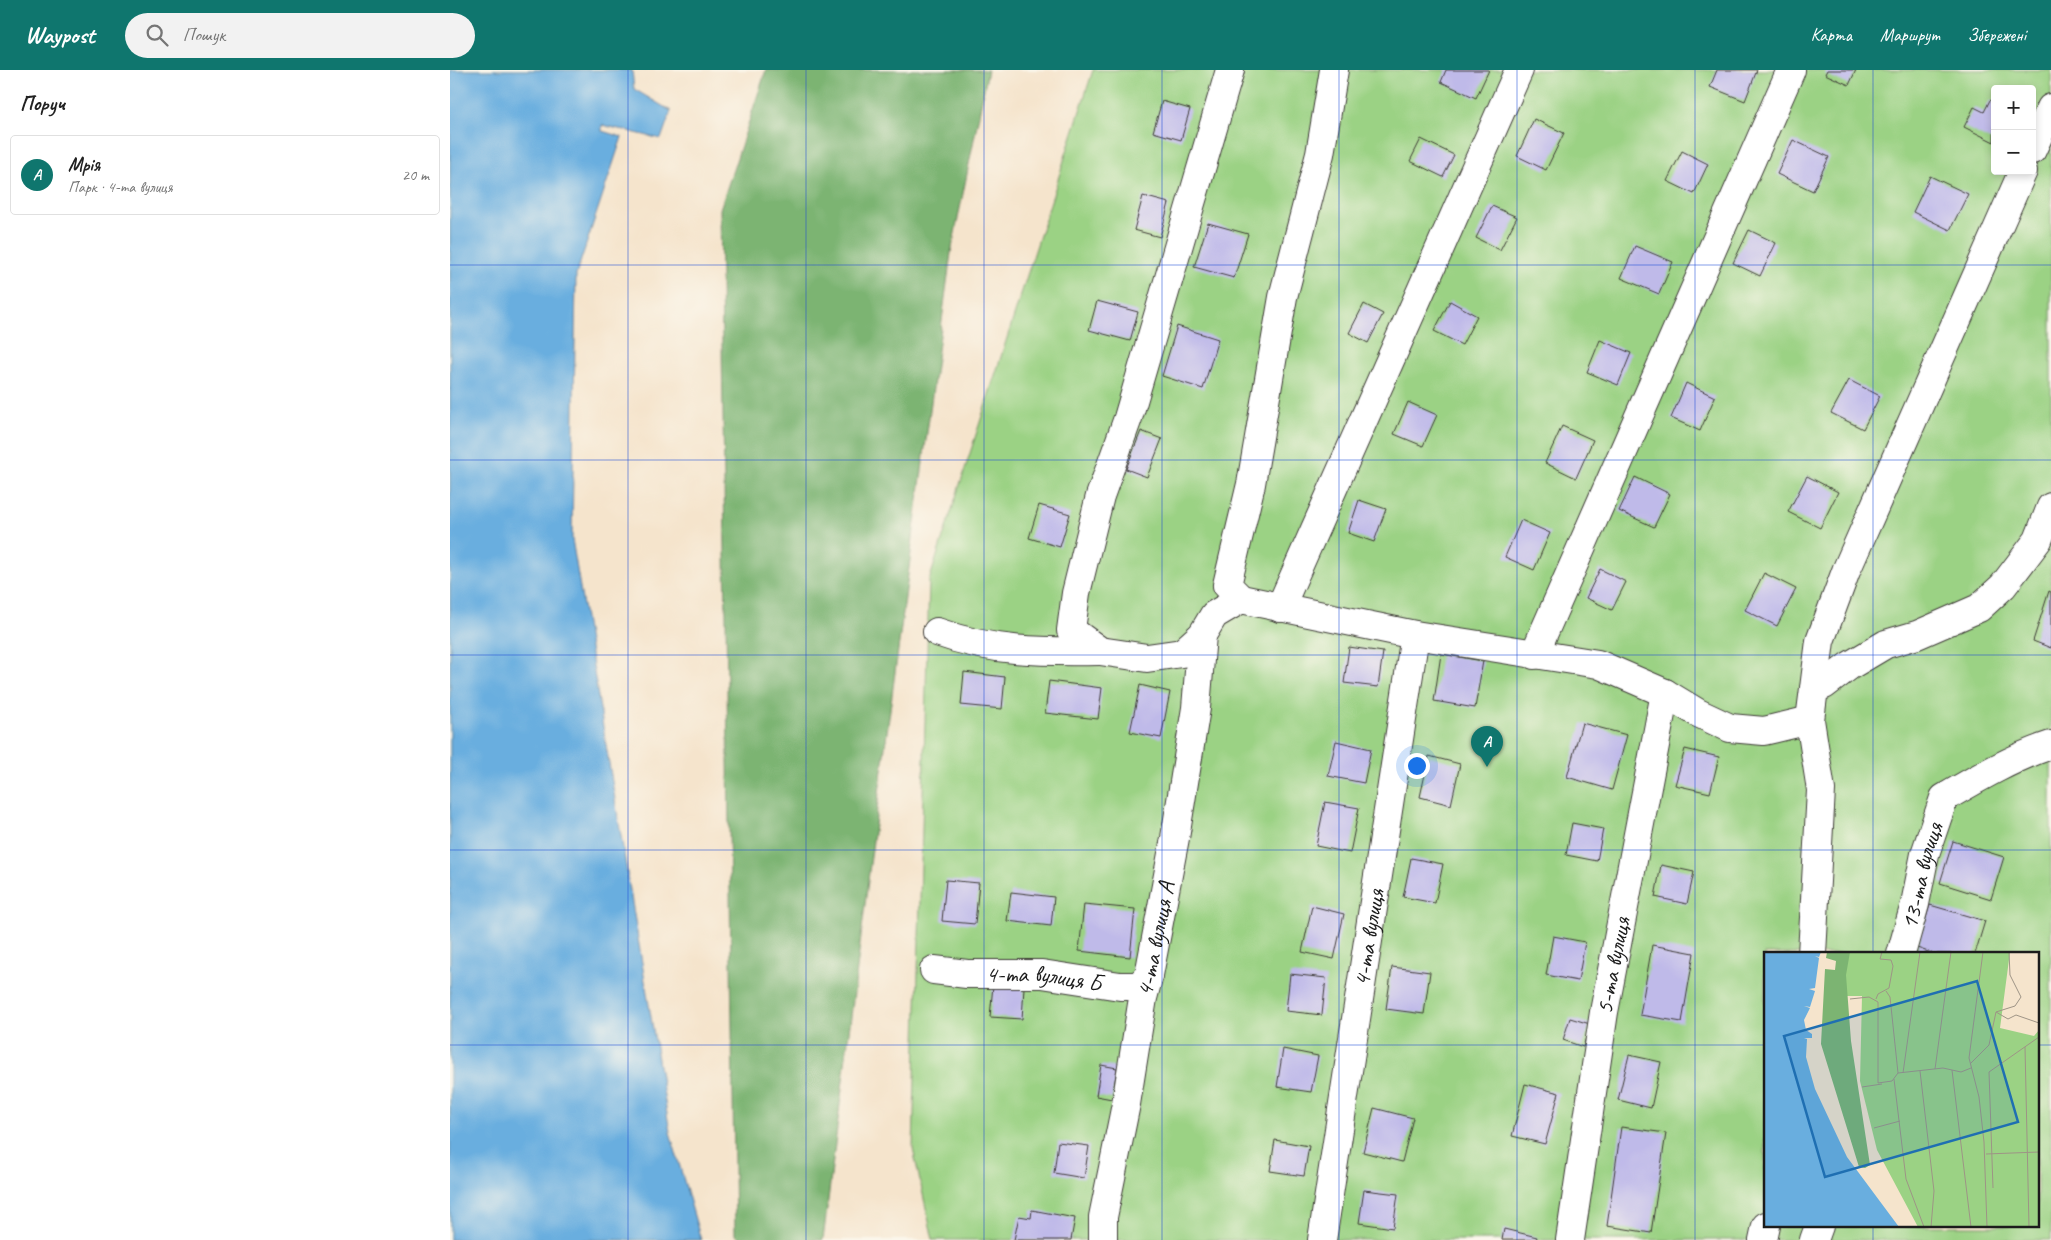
<!DOCTYPE html>
<html lang="uk">
<head>
<meta charset="utf-8">
<style>
  :root { --surface:#fff; --page:#f2f2f2; --text:#222; --muted:#767676; --line:#e0e0e0; --accent:#0f766e }
  body { margin:0; font-family:Caveat,sans-serif; background:var(--page); color:var(--text) }
  .controls { position:absolute; right:15px; top:15px; display:grid; overflow:hidden; border-radius:5px; box-shadow:0 2px 8px #0003 }
  .controls button { width:45px; height:45px; display:grid; place-items:center; padding:0; border:0; border-bottom:1px solid var(--line); background:var(--surface); color:var(--text); font:25px sans-serif }
  .you { position:absolute; left:966px; top:695px; width:18px; height:18px; margin:-12px; border:4px solid #fff; border-radius:50%; background:#1a73e8; box-shadow:0 0 0 8px #1a73e833 }
  .badge { display:grid; place-items:center; width:32px; height:32px; border-radius:50%; background:var(--accent); color:#fff; font-size:16px; font-weight:700 }
  .pin { position:absolute; translate:-50% -41px; filter:drop-shadow(0 1px 2px #0008) }
  .pin::after { content:''; position:absolute; top:26px; width:18px; height:15px; background:inherit; clip-path:polygon(0 0,100% 0,50% 100%) }
  .list { margin:0; padding:0; list-style:none }
  h2 { display:flex; justify-content:space-between; align-items:center; height:65px; margin:0; padding:0 20px; font-size:21px }
  h2 small { font-size:16px; font-weight:400; color:var(--muted) }
  .list li { display:grid; grid-template-columns:32px 1fr auto; gap:15px; align-items:center; box-sizing:border-box; height:80px; margin:0 10px 10px; padding:0 10px; border:1px solid var(--line); border-radius:5px }
  .list b { display:block; font-size:19px; white-space:nowrap }
  .list p { margin:0; font-size:16px; white-space:nowrap; color:var(--muted) }
  .list em { font-size:16px; font-style:normal; color:var(--muted) }
  .icon { flex:none; width:28px; height:28px; fill:none; stroke:currentColor; stroke-width:2; stroke-linecap:round; stroke-linejoin:round }
  .map { position:relative; flex:none; width:1601px; height:1170px; overflow:hidden }
  header { display:flex; align-items:center; gap:30px; box-sizing:border-box; height:70px; padding:0 25px; background:var(--accent); color:#fff }
  header strong { font-size:24px }
  nav { display:flex; gap:28px; margin-inline-start:auto; font-size:18px }
  .search { width:350px; height:45px; background:var(--page); display:flex; align-items:center; gap:12px; box-sizing:border-box; padding:0 18px; border-radius:28px; color:var(--muted); font-size:19px }
  main { display:flex }
  aside { flex:1; background:var(--surface) }
  .map>svg:first-child { display:block }
</style>
</head>
<body>
<header>
<strong>Waypost</strong>
<div class="search"><svg class="icon" aria-label="search" viewBox="0 0 24 24"><circle cx="10" cy="10" r="6"/><path d="M15 15l6 6"/></svg>Пошук</div>
<nav><a>Карта</a><a>Маршрут</a><a>Збережені</a></nav>
</header>
<main>
<aside>
<h2>Поруч<small></small></h2>
<ul class="list">
<li><span class="badge">A</span><div><b>Мрія</b><p>Парк · 4-та вулиця</p></div><em>20 m</em></li>
</ul>
</aside>
<div class="map">
<svg width="1601" height="1170" viewBox="0 0 1601 1170">
  <rect width="100%" height="100%" fill="#fbf7ec"/>
  <filter id="ink" filterUnits="userSpaceOnUse"><feTurbulence type="fractalNoise" baseFrequency=".02" numOctaves="2"/><feDisplacementMap in="SourceGraphic" scale="10" xChannelSelector="R" yChannelSelector="G"/><feConvolveMatrix kernelMatrix="1 2 1 2 8 2 1 2 1" color-interpolation-filters="sRGB"/></filter>
  <filter id="wash" filterUnits="userSpaceOnUse"><feTurbulence type="fractalNoise" baseFrequency=".0096" numOctaves="4" result="noise"/><feDisplacementMap in="SourceGraphic" scale="20" xChannelSelector="R" yChannelSelector="G"/><feGaussianBlur stdDeviation="1.12" result="paint"/><feColorMatrix in="noise" values="0 0 0 0 0 0 0 0 0 0 0 0 0 0 0 0 0 1.4 0 .05"/><feComposite in="paint" operator="in"/></filter>
  <g filter="url(#wash)">
    <rect width="100%" height="100%" fill="#f5e4cc"/>
    <!-- green -->
    <path fill="#9bd284" stroke="#5c7750" fill-rule="evenodd" d="M643 0H1601V1170H483L463 1079 479 511ZM1545 19H1582V101H1545ZM1315 884H1587V1156H1315Z"/>
    <!-- forest -->
    <path fill="#7cb472" stroke="#4c6847" d="M316 0H538L501 183 430 715 373 1170H294L285 1165 270 139Z"/>
    <!-- water -->
    <path fill="#69aedf" stroke="#42657e" d="M0 0H182L184 19 221 41 211 69 152 55V61L172 67 126 205 122 469 220 1062 251 1170H0Z"/>
    <g id="blocks">
      <!-- building -->
      <g fill="#bfbae9">
        <path d="M996 0H1039L1026 28 991 12Z"/>
        <path d="M1267 0H1307L1295 31 1260 17Z"/>
        <path d="M1377 0H1406L1399 15 1375 4Z"/>
        <path d="M1540 30 1545 33 1544 72 1514 57 1524 37 1534 42Z"/>
        <path d="M712 31 740 39 731 70 703 62Z"/>
        <path d="M1084 49 1114 63 1096 100 1067 86Z"/>
        <path d="M971 69 1004 85 993 107 960 91Z"/>
        <path d="M1343 70 1379 87 1363 121 1327 104Z"/>
        <path d="M1232 81 1258 94 1244 124 1217 111Z"/>
        <path d="M1480 106 1518 124 1500 160 1463 142Z"/>
        <path d="M693 126 719 133 710 167 684 160Z"/>
        <path d="M1042 136 1067 147 1050 180 1026 168Z"/>
        <path d="M758 153 798 164 784 208 744 197Z"/>
        <path d="M1299 160 1326 173 1310 206 1283 193Z"/>
        <path d="M1185 176 1223 192 1209 224 1171 208Z"/>
        <path d="M647 231 688 242 680 271 639 260Z"/>
        <path d="M1000 231 1027 246 1012 275 984 261Z"/>
        <path d="M914 234 933 244 918 273 899 263Z"/>
        <path d="M727 256 768 269 753 319 712 306Z"/>
        <path d="M1150 270 1181 283 1168 315 1137 302Z"/>
        <path d="M1399 310 1430 326 1413 359 1381 343Z"/>
        <path d="M1236 313 1265 327 1250 361 1221 348Z"/>
        <path d="M958 332 987 345 973 376 944 364Z"/>
        <path d="M1112 356 1143 370 1126 408 1095 393Z"/>
        <path d="M691 361 712 369 697 407 676 399Z"/>
        <path d="M1357 406 1388 422 1370 458 1338 442Z"/>
        <path d="M1185 407 1220 424 1204 457 1169 441Z"/>
        <path d="M909 430 936 439 924 472 898 463Z"/>
        <path d="M589 435 620 444 610 477 579 468Z"/>
        <path d="M1071 450 1100 463 1084 500 1055 487Z"/>
        <path d="M1150 499 1176 512 1162 540 1136 528Z"/>
        <path d="M1314 503 1346 519 1327 556 1295 540Z"/>
        <path d="M1599 521 1601 522V578L1583 571Z"/>
        <path d="M899 577 933 582 928 617 894 613Z"/>
        <path d="M991 584 1033 591 1025 638 984 631Z"/>
        <path d="M514 602 555 607 552 639 511 635Z"/>
        <path d="M599 611 652 618 648 649 595 643Z"/>
        <path d="M690 615 720 622 711 668 680 662Z"/>
        <path d="M1132 653 1177 665 1162 720 1117 707Z"/>
        <path d="M886 671 921 679 914 713 878 706Z"/>
        <path d="M1235 679 1269 687 1260 723 1225 715Z"/>
        <path d="M979 686 1010 694 1001 735 970 727Z"/>
        <path d="M875 732 909 738 900 783 866 776Z"/>
        <path d="M1122 753 1153 759 1147 791 1116 785Z"/>
        <path d="M1503 771 1554 787 1541 829 1490 813Z"/>
        <path d="M961 788 993 794 985 833 953 827Z"/>
        <path d="M1211 795 1244 802 1237 834 1205 827Z"/>
        <path d="M496 810 529 813 525 854 492 851Z"/>
        <path d="M561 822 604 827 601 856 557 851Z"/>
        <path d="M634 834 685 839 680 887 629 881Z"/>
        <path d="M1480 835 1535 851 1525 884H1484L1467 878Z"/>
        <path d="M862 836 894 844 884 889 852 882Z"/>
        <path d="M1103 866 1135 872 1128 911 1096 905Z"/>
        <path d="M1202 875 1244 883 1232 952 1190 945Z"/>
        <path d="M942 897 980 902 974 944 936 939Z"/>
        <path d="M840 904 876 908 872 945 836 941Z"/>
        <path d="M543 915 574 918 572 949 540 947Z"/>
        <path d="M1120 948 1140 954 1133 977 1113 970Z"/>
        <path d="M833 979 868 986 861 1022 827 1017Z"/>
        <path d="M1179 985 1211 992 1201 1038 1168 1030Z"/>
        <path d="M651 995 667 998 662 1029 646 1026Z"/>
        <path d="M1075 1014 1109 1023 1095 1074 1062 1066Z"/>
        <path d="M924 1038 963 1048 952 1092 913 1082Z"/>
        <path d="M1171 1057 1216 1063 1201 1163 1157 1156Z"/>
        <path d="M825 1070 859 1076 854 1106 820 1101Z"/>
        <path d="M608 1072 639 1076 634 1108 604 1103Z"/>
        <path d="M914 1120 948 1124 943 1158 909 1153Z"/>
        <path d="M582 1140 625 1148 621 1170H564L569 1146 581 1148Z"/>
        <path d="M1054 1159 1087 1167 1086 1170H1052Z"/>
      </g>
    </g>
  </g>
  <g filter="url(#ink)">
    <use href="#blocks" fill-opacity="0" stroke="#3d3a36" stroke-width="1"/>
    <g fill="none" stroke-linecap="round" stroke-linejoin="round">
      <defs>
        <g id="minor">
          <path d="M780 0 678 348 650 426 626 523 621 560 650 581 697 588 732 583 752 565 764 545 791 529 965 565 1148 594 1215 623 1248 643 1280 658 1314 661 1360 650"/>
          <path d="M1582 80 1601 38"/>
          <path d="M791 529 777 515 801 414 833 227 870 84 884 0"/>
          <path d="M830 538 1069 0"/>
          <path d="M487 562C542 582 592 582 650 581"/>
          <path d="M1084 585 1341 0"/>
          <path d="M1364 619 1374 615 1399 596 1436 574 1467 565 1529 538 1553 516 1588 470 1601 437"/>
          <path d="M1362 884 1371 720 1360 650 1370 571 1396 501 1573 101"/>
          <path id="s1" d="M1451 884 1465 834 1475 784 1494 728C1528 708 1564 687 1601 675"/>
          <path id="s2" d="M484 900 517 904H592L670 916H689L699 905"/>
          <path id="s3" d="M653 1170V1147L676 1034 693 928 699 905 725 768 746 638 752 565"/>
          <path id="s4" d="M872 1170 965 565"/>
          <path id="s5" d="M1120 1170 1154 942 1215 623"/>
          <path d="M1313 1170 1316 1156"/>
          <path d="M1364 1170 1369 1156"/>
        </g>
      </defs>
      <!-- minor casing -->
      <use href="#minor" stroke="#3d3a36" stroke-width="30"/>
      <!-- minor -->
      <use href="#minor" stroke="#fff" stroke-width="28"/>
    </g>
  </g>
  <!-- grid -->
  <path fill="none" stroke="#1d4ed8" stroke-width="1" stroke-opacity="0.55" d="M178 0V1170M356 0V1170M534 0V1170M712 0V1170M889 0V1170M1067 0V1170M1245 0V1170M1423 0V884M0 195H1601M0 390H1601M0 585H1601M0 780H1601M0 975H1315M1587 975H1601M1423 1156V1170"/>
  <g text-anchor="middle" stroke-width="4.5" stroke-linejoin="round" paint-order="stroke">
    <!-- street labels -->
    <g font-size="24" fill="#1c1c1c" stroke="#fbf7ec">
      <text dy="8" stroke="none"><textPath href="#s1" startOffset="81">13-та вулиця</textPath></text>
      <text dy="8" stroke="none"><textPath href="#s3" startOffset="306">4-та вулиця А</textPath></text>
      <text dy="8" stroke="none"><textPath href="#s4" startOffset="306">4-та вулиця</textPath></text>
      <text dy="8" stroke="none"><textPath href="#s5" startOffset="278">5-та вулиця</textPath></text>
      <text dy="8" stroke="none"><textPath href="#s2" startOffset="110">4-та вулиця Б</textPath></text>
    </g>
  </g>
  <!-- overview -->
  <g transform="translate(1314 882)">
    <rect width="275" height="275" fill="#f5e4cc"/>
    <path d="M77 0H246L236 76 270 84 275 78V275H154L113 198 96 129 98 44H74Z" fill="#9bd284"/>
    <path d="M63 0H86L82 23 87 89 106 213 101 216 95 215 57 92 61 17 71 18 72 9 62 6Z" fill="#7cb472"/>
    <path d="M0 0H57L55 5 51 4 55 6 51 36 45 37 51 39 46 55 40 54 46 56 40 68 42 78 48 82V86H40L43 87 42 105 51 137 83 205 135 275H0Z" fill="#69aedf"/>
    <path fill="none" stroke="#9e9486" stroke-width="1" d="M219 0 205 106 215 145 220 190 223 275M122 39 126 45 134 121M86 47 105 45 114 50V131L128 129 134 121 179 116 197 120 207 116M112 47 114 42 125 36 129 14 127 8 116 7 118 0M232 60 251 54 257 45 246 23 245 0M261 95 265 275M206 112 225 93 232 60 244 67 252 63 275 71M171 117 187 0M188 118 207 275M156 119 170 239 167 275M139 121 156 0M130 127 142 227 160 275M98 135 118 132M110 176 136 169M222 202 275 200M229 236 225 120 275 85"/>
    <path fill="#1f6fb2" fill-opacity="0.15" stroke="#1f6fb2" stroke-width="2.5" d="M213 29 254 170 61 225 20 84Z"/>
    <rect width="275" height="275" fill="none" stroke="#1c1c1c" stroke-width="2.5"/>
  </g>
</svg>
<div class="controls">
<button>+</button>
<button>−</button>
</div>
<div class="you"></div>
<div class="pin badge" style="left:1037px;top:697px">A</div>
</div>
</main>
</body>
</html>
